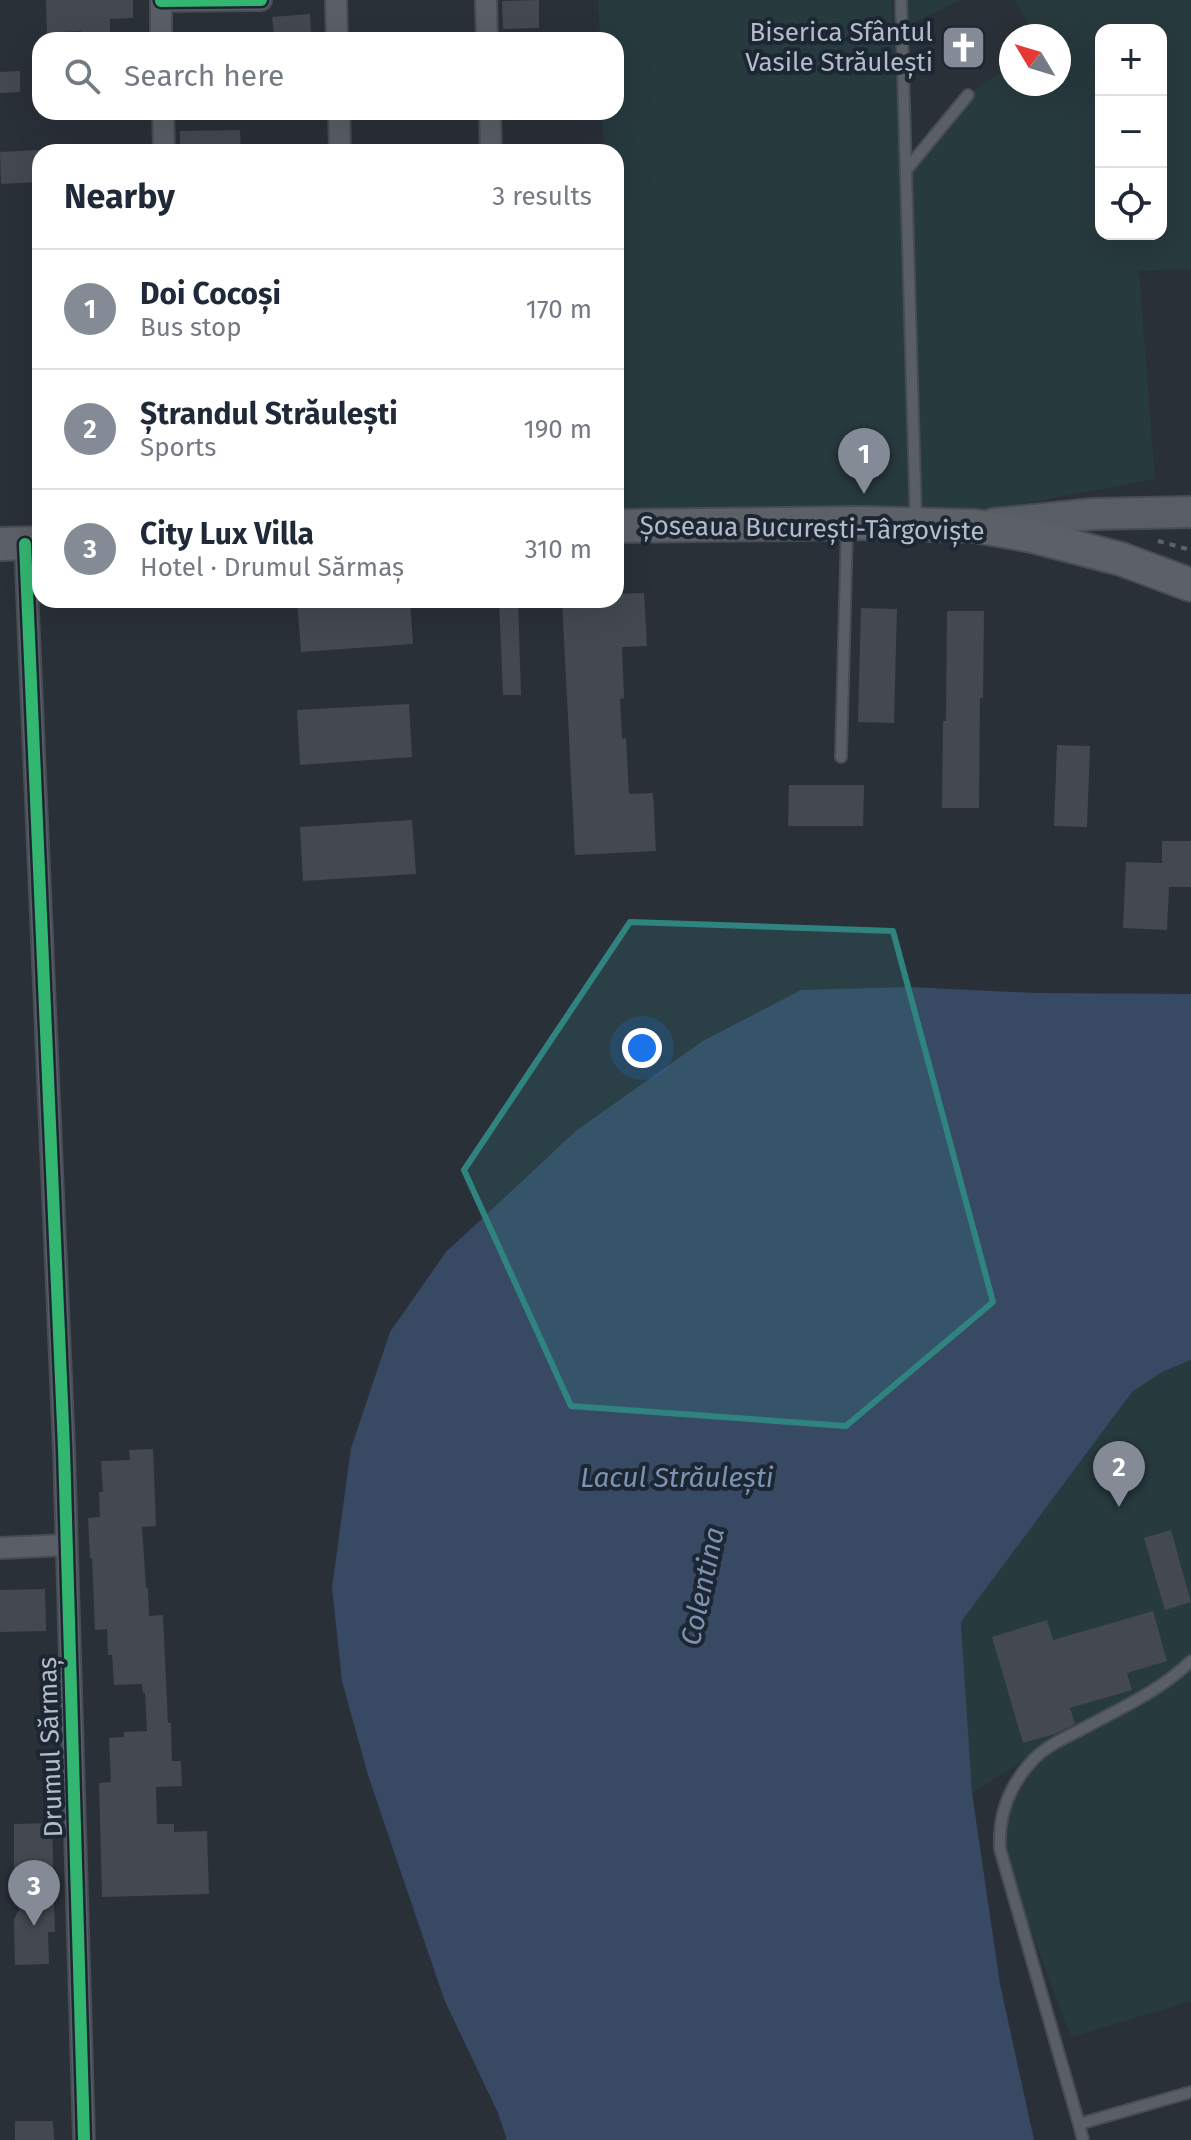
<!DOCTYPE html>
<html lang="en">
<head>
<meta charset="utf-8">
<style>
  :root { --surface:#fff; --page:#f2f2f3; --text:#1f2937; --muted:#747a83; --line:#e0e1e3; --accent:#848b96 }
  body { margin:0; font-family:"Fira Sans",sans-serif; background:var(--page); color:var(--text) }
  .controls { position:absolute; right:24px; top:24px; display:grid; overflow:hidden; border-radius:16px; box-shadow:0 8px 32px #0002 }
  .controls button { width:72px; height:72px; display:grid; place-items:center; padding:0; border:0; border-bottom:2px solid var(--line); background:var(--surface); color:var(--text); font:40px sans-serif }
  .compass { position:absolute; left:999px; top:24px; width:72px; height:72px; border-radius:50%; background:var(--surface); box-shadow:0 8px 32px #0002; rotate:308deg }
  .you { position:absolute; left:642px; top:1048px; width:28px; height:28px; margin:-20px; border:6px solid #fff; border-radius:50%; background:#1a73e8; box-shadow:0 0 0 12px #1a73e833 }
  .badge { display:grid; place-items:center; width:52px; height:52px; border-radius:50%; background:var(--accent); color:#fff; font-size:26px; font-weight:700 }
  .pin { position:absolute; translate:-50% -66px; filter:drop-shadow(0 2px 4px #0008) }
  .pin::after { content:''; position:absolute; top:42px; width:28px; height:24px; background:inherit; clip-path:polygon(0 0,100% 0,50% 100%) }
  .list { margin:0; padding:0; list-style:none }
  h2 { display:flex; justify-content:space-between; align-items:center; height:104px; margin:0; padding:0 32px; font-size:34px }
  h2 small { font-size:26px; font-weight:400; color:var(--muted) }
  .list li { display:grid; grid-template-columns:52px 1fr auto; gap:24px; align-items:center; box-sizing:border-box; height:120px; padding:0 32px; border-top:2px solid var(--line) }
  .list b { display:block; font-size:30px; white-space:nowrap }
  .list p { margin:0; font-size:26px; white-space:nowrap; color:var(--muted) }
  .list em { font-size:26px; font-style:normal; color:var(--muted) }
  .icon { flex:none; width:44px; height:44px; fill:none; stroke:currentColor; stroke-width:2; stroke-linecap:round; stroke-linejoin:round }
  .map { position:relative; flex:none; width:1191px; height:2140px; overflow:hidden }
  .search { position:absolute; background:var(--surface); box-shadow:0 8px 32px #0002; left:32px; top:32px; width:592px; height:88px; display:flex; align-items:center; gap:20px; box-sizing:border-box; padding:0 28px; border-radius:24px; color:var(--muted); font-size:30px }
  .panel { position:absolute; background:var(--surface); box-shadow:0 8px 32px #0002; left:32px; top:144px; width:592px; height:464px; border-radius:24px }
  .map>svg:first-child { display:block }
</style>
</head>
<body>
<div class="map">
<svg width="1191" height="2140" viewBox="0 0 1191 2140">
  <rect width="100%" height="100%" fill="#2a3038"/>
  <!-- green -->
  <g fill="#273a3e" fill-rule="evenodd">
    <path d="M598 0H891L906 167 968 95 1011 64V84H1059V36H1035L1015 0H1191V269L1139 271 1155 479 916 524 618 526 616 478V152H604L602 112H616V40H600ZM1101 30H1161V234H1101Z"/>
    <path d="M901 0H961L902 28Z"/>
    <path d="M1191 1360V1655L1140 1696 1078 1730 1146 1695 1165 1683 1191 1661V2001L1071 2037 1000 1849C997 1803 1017 1770 1054 1744L1030 1756 972 1793 961 1621 1132 1392 1162 1372Z"/>
  </g>
  <!-- water -->
  <path fill="#384963" d="M910 987 1035 993 1191 994V1360L1162 1372 1132 1392 961 1622 972 1793 1000 1984 1034 2140H507L498 2113 444 1999 368 1775 342 1681 332 1588 351 1448 390 1332 446 1252 577 1130 703 1041 801 990Z"/>
  <!-- building -->
  <g fill="#444950">
    <path d="M46 0H133V18L110 19V40H81V31L47 33Z"/>
    <path d="M539 0V28L503 29 502 1Z"/>
    <path d="M310 14 311 32 274 35 272 17Z"/>
    <path d="M20 71V92L0 93V72Z"/>
    <path d="M240 130 241 152H180V131Z"/>
    <path d="M40 150V182L1 184 0 152Z"/>
    <path d="M644 593 647 646 622 647 624 698 620 699 622 739 626 738 629 794 653 793 656 851 575 855 562 600H616V594Z"/>
    <path d="M297 600H410L413 644 301 652Z"/>
    <path d="M499 600H518L521 695H503Z"/>
    <path d="M861 608 897 609 894 723 858 722Z"/>
    <path d="M947 611H984L983 698H980L979 808H942L943 721H946Z"/>
    <path d="M409 704 412 757 300 765 297 710Z"/>
    <path d="M1057 745 1090 746 1087 827 1054 826Z"/>
    <path d="M789 785H864L863 826H788Z"/>
    <path d="M412 820 416 874 303 881 300 827Z"/>
    <path d="M1162 841H1191V887H1169L1167 930 1123 928 1126 862 1162 863Z"/>
    <path d="M153 1449 156 1526 142 1527 146 1588H148L149 1616 163 1615 168 1723H171L172 1761H181L182 1786 156 1787 157 1824H174V1832L207 1831 209 1894 102 1897 99 1783 111 1782 109 1738 124 1737V1732L147 1731 145 1693H143L142 1684 114 1685 112 1655H108L107 1629 95 1630 92 1558H90L88 1518 100 1517 99 1492H103L101 1461 130 1460 129 1450Z"/>
    <path d="M1171 1530 1191 1602 1165 1610 1144 1538Z"/>
    <path d="M45 1589 46 1631 0 1632V1590Z"/>
    <path d="M1153 1611 1167 1661 1127 1673 1132 1690 1070 1708 1075 1724 1055 1734 1023 1743 992 1637 1047 1620 1053 1640Z"/>
    <path d="M52 1823 55 1932H48L49 1964 15 1965 14 1920 18 1911 25 1906V1888L14 1875V1824Z"/>
    <path d="M15 2121H53L54 2140H15Z"/>
  </g>
  <g fill="none" stroke-linecap="round" stroke-linejoin="round">
    <defs>
      <g id="lane">
        <path d="M901 0 916 522"/>
        <path d="M907 169 968 95"/>
        <path d="M841 757 847 527"/>
        <path d="M1191 1661C1161 1690 1123 1707 1086 1727 1069 1736 1047 1745 1034 1759 1010 1784 998 1815 1000 1849L1079 2124 1191 2092"/>
        <path d="M1079 2124 1083 2140"/>
      </g>
      <g id="street">
        <path d="M161 0V40"/>
        <path d="M336 0 337 40"/>
        <path d="M486 0 487 40"/>
        <path d="M161 1 261 0"/>
        <path d="M163 112 164 152"/>
        <path d="M339 112 340 152"/>
        <path d="M490 112 491 152"/>
        <path d="M25 544 64 1449 84 2140"/>
        <path d="M0 1548 65 1545"/>
      </g>
      <path id="secondary" d="M994 524 1093 514 1191 512"/>
      <g id="primary">
        <path d="M616 526 862 523 975 526 1032 536 1121 559 1191 585"/>
        <path d="M0 544 40 543"/>
      </g>
    </defs>
    <!-- lane casing -->
    <use href="#lane" stroke="#484c53" stroke-width="14"/>
    <!-- street casing -->
    <use href="#street" stroke="#484c53" stroke-width="24"/>
    <!-- secondary casing -->
    <use href="#secondary" stroke="#484c53" stroke-width="34"/>
    <!-- primary casing -->
    <use href="#primary" stroke="#484c55" stroke-width="36"/>
    <!-- path -->
    <path stroke="#5d636a" stroke-width="4" stroke-dasharray="6 6" stroke-linecap="butt" d="M1158 541 1191 550"/>
    <!-- lane -->
    <use href="#lane" stroke="#5a5e66" stroke-width="10"/>
    <!-- street -->
    <use href="#street" stroke="#5a5e66" stroke-width="20"/>
    <!-- secondary -->
    <use href="#secondary" stroke="#595d64" stroke-width="30"/>
    <!-- primary -->
    <use href="#primary" stroke="#5c6168" stroke-width="32"/>
    <defs>
      <g id="cycleway">
        <path d="M161 1 261 0"/>
        <path d="M25 544 64 1449 84 2140"/>
      </g>
    </defs>
    <!-- cycleway casing -->
    <use href="#cycleway" stroke="#1d2633" stroke-width="17"/>
    <!-- cycleway -->
    <use href="#cycleway" stroke="#33b770" stroke-width="12"/>
  </g>
  <!-- marked area -->
  <path fill="#308480" fill-opacity="0.2" stroke="#308480" stroke-width="6" stroke-linejoin="round" d="M630 922 893 931 993 1302 846 1426 571 1406 464 1170Z"/>
  <!-- icons -->
  <defs>
    <symbol id="church-square" viewBox="-11 -11 22 22"><rect x="-9" y="-9" width="18" height="18" rx="4" fill="#848b96" stroke="#1d2633"/><path d="M-1.2-6h2.4v3.5h3.3v2.4h-3.3V6h-2.4V-.1h-3.3v-2.4h3.3Z" fill="#fff"/></symbol>
  </defs>
  <g fill-rule="evenodd">
    <use href="#church-square" x="938" y="22" width="51" height="51"/>
  </g>
  <g text-anchor="middle" stroke-width="8" stroke-linejoin="round" paint-order="stroke">
    <!-- poi labels -->
    <g font-size="26" fill="#b4bcc9" stroke="#1d2633" text-anchor="end">
      <text x="933" y="41">Biserica Sfântul<tspan x="933" dy="30">Vasile Străulești</tspan></text>
    </g>
    <!-- street labels -->
    <g font-size="26" fill="#b4bcc9" stroke="#1d2633">
      <text transform="translate(812 528) rotate(1)" y="9">Șoseaua București-Târgoviște</text>
      <text transform="translate(50 1747) rotate(-92)" y="9">Drumul Sărmaș</text>
    </g>
    <!-- water labels -->
    <g font-size="28" font-style="italic" fill="#7c92b1" stroke="#1d2633">
      <text x="677" y="1487">Lacul Străulești</text>
      <text transform="translate(702 1586) rotate(-78)" y="10">Colentina</text>
    </g>
  </g>
</svg>
<div class="controls">
<button>+</button>
<button>−</button>
<button><svg class="icon" aria-label="locate" viewBox="0 0 24 24"><circle cx="12" cy="12" r="6"/><path d="M12 2v4M12 18v4M2 12h4M18 12h4"/></svg></button>
</div>
<svg class="compass" viewBox="-18 -18 36 36"><path d="M0-13l5 13h-10z" fill="#e53935"/><path d="M0 13l5-13h-10z" fill="#747a83"/></svg>
<div class="you"></div>
<div class="pin badge" style="left:864px;top:494px">1</div>
<div class="pin badge" style="left:1119px;top:1507px">2</div>
<div class="pin badge" style="left:34px;top:1926px">3</div>
<div class="search"><svg class="icon" aria-label="search" viewBox="0 0 24 24"><circle cx="10" cy="10" r="6"/><path d="M15 15l6 6"/></svg>Search here</div>
<section class="panel">
<h2>Nearby<small>3 results</small></h2>
<ul class="list">
<li><span class="badge">1</span><div><b>Doi Cocoși</b><p>Bus stop</p></div><em>170 m</em></li>
<li><span class="badge">2</span><div><b>Ștrandul Străulești</b><p>Sports</p></div><em>190 m</em></li>
<li><span class="badge">3</span><div><b>City Lux Villa</b><p>Hotel · Drumul Sărmaș</p></div><em>310 m</em></li>
</ul>
</section>
</div>
</body>
</html>
